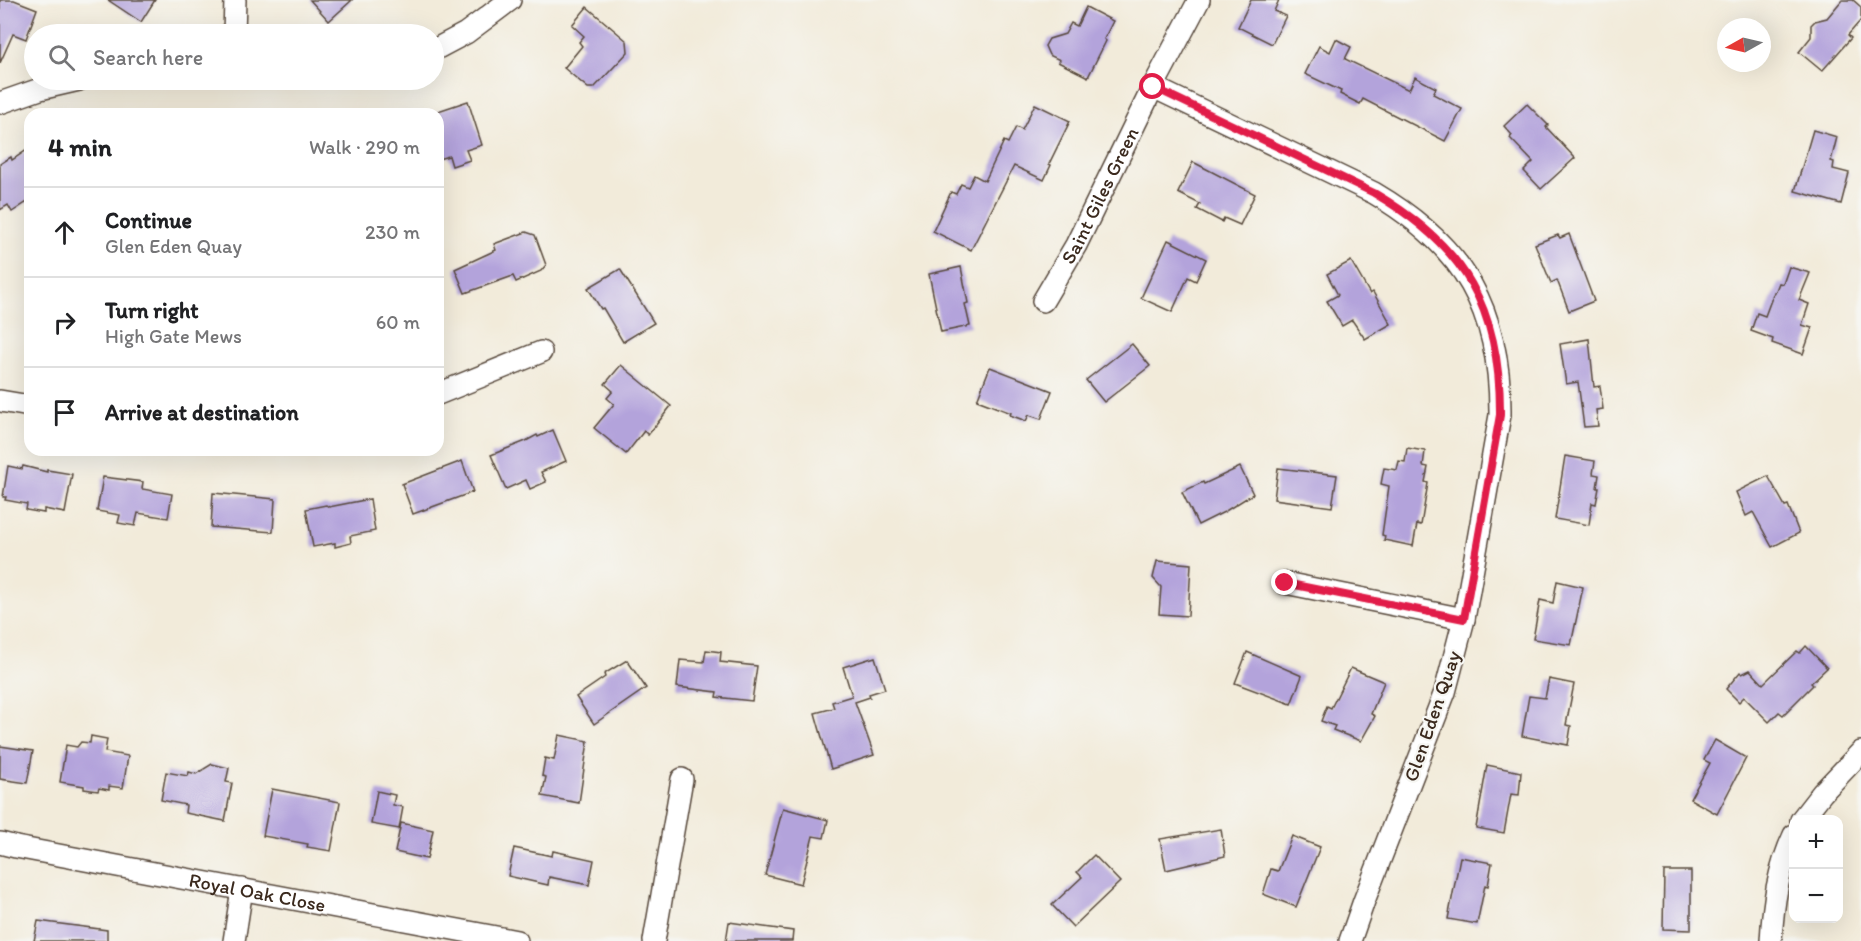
<!DOCTYPE html>
<html lang="en">
<head>
<meta charset="utf-8">
<style>
  :root { --surface:#fff; --page:#f6f6f6; --text:#202124; --muted:#757577; --line:#e0e0e0 }
  body { margin:0; font-family:Itim,sans-serif; background:var(--page); color:var(--text) }
  .controls { position:absolute; right:18px; bottom:18px; display:grid; overflow:hidden; border-radius:12px; box-shadow:0 6px 24px #0002 }
  .controls button { width:54px; height:54px; display:grid; place-items:center; padding:0; border:0; border-bottom:2px solid var(--line); background:var(--surface); color:var(--text); font:30px sans-serif }
  .compass { position:absolute; left:1717px; top:18px; width:54px; height:54px; border-radius:50%; background:var(--surface); box-shadow:0 6px 24px #0002; rotate:262deg }
  .stop { position:absolute; width:18px; height:18px; margin:-14px; border:4px solid #e11d48; border-radius:50%; background:#fff }
  .stop.end { background:#e11d48; border-color:#fff; box-shadow:0 2px 6px #0008 }
  .list { margin:0; padding:0; list-style:none }
  h2 { display:flex; justify-content:space-between; align-items:center; height:78px; margin:0; padding:0 24px; font-size:26px }
  h2 small { font-size:20px; font-weight:400; color:var(--muted) }
  .list li { display:grid; grid-template-columns:39px 1fr auto; gap:18px; align-items:center; box-sizing:border-box; height:90px; padding:0 24px; border-top:2px solid var(--line) }
  .list b { display:block; font-size:22px; white-space:nowrap }
  .list p { margin:0; font-size:20px; white-space:nowrap; color:var(--muted) }
  .list em { font-size:20px; font-style:normal; color:var(--muted) }
  .icon { flex:none; width:33px; height:33px; fill:none; stroke:currentColor; stroke-width:2; stroke-linecap:round; stroke-linejoin:round }
  .map { position:relative; flex:none; width:1861px; height:941px; overflow:hidden }
  .search { position:absolute; background:var(--surface); box-shadow:0 6px 24px #0002; left:24px; top:24px; width:420px; height:66px; display:flex; align-items:center; gap:15px; box-sizing:border-box; padding:0 21px; border-radius:33px; color:var(--muted); font-size:22px }
  .panel { position:absolute; background:var(--surface); box-shadow:0 6px 24px #0002; left:24px; top:108px; width:420px; height:348px; border-radius:18px }
  .map>svg:first-child { display:block }
</style>
</head>
<body>
<div class="map">
<svg width="1861" height="941" viewBox="0 0 1861 941">
  <rect width="100%" height="100%" fill="#f6f6f2"/>
  <filter id="ink" filterUnits="userSpaceOnUse"><feTurbulence type="fractalNoise" baseFrequency=".0167" numOctaves="2"/><feDisplacementMap in="SourceGraphic" scale="12" xChannelSelector="R" yChannelSelector="G"/><feConvolveMatrix kernelMatrix="1 2 1 2 8 2 1 2 1" color-interpolation-filters="sRGB"/></filter>
  <filter id="wash" filterUnits="userSpaceOnUse"><feTurbulence type="fractalNoise" baseFrequency=".008" numOctaves="4" result="noise"/><feDisplacementMap in="SourceGraphic" scale="24" xChannelSelector="R" yChannelSelector="G"/><feGaussianBlur stdDeviation="1.35" result="paint"/><feColorMatrix in="noise" values="0 0 0 0 0 0 0 0 0 0 0 0 0 0 0 0 0 1.4 0 .05"/><feComposite in="paint" operator="in"/></filter>
  <g filter="url(#wash)">
    <rect width="100%" height="100%" fill="#f2ebda"/>
    <g id="blocks">
      <!-- building -->
      <g fill="#b3a3db">
        <path d="M0 0H14L37 9 26 39 13 34 0 63Z"/>
        <path d="M108 0H155L141 22Z"/>
        <path d="M310 0H352L329 21Z"/>
        <path d="M1251 0H1279L1274 11 1286 16 1272 44 1238 27Z"/>
        <path d="M1842 0H1853L1861 7V20L1848 35 1851 38 1822 71 1799 52 1811 37V25L1815 21 1827 18Z"/>
        <path d="M587 7 627 41 628 52 594 88H588L564 68 582 46 579 42 584 36 572 25Z"/>
        <path d="M1086 7 1113 21 1104 39 1106 41 1088 77 1058 62 1060 60 1049 55 1045 46 1049 39 1065 34 1071 23 1077 26Z"/>
        <path d="M1336 39 1351 47 1345 59 1409 90 1415 77 1436 88 1433 94 1462 109 1445 141 1363 99 1360 104 1340 94 1341 91 1305 74 1319 46 1330 52Z"/>
        <path d="M468 101 482 145 466 150 470 160 452 166 449 156 438 159V111Z"/>
        <path d="M1035 104 1070 121 1049 164 1051 165 1044 180 1014 166 971 250 933 231 951 192 956 194 961 184 968 187 974 175 985 181 1004 141 1008 143 1016 127 1022 130Z"/>
        <path d="M1527 104 1548 125 1546 127 1575 158 1541 189 1524 171 1533 162 1510 138 1512 135 1504 126Z"/>
        <path d="M1813 130 1837 137 1831 161 1834 162 1833 169 1849 173 1841 204 1795 191Z"/>
        <path d="M30 148V200L12 212 8 205 0 210V164L11 157 12 160Z"/>
        <path d="M1193 162 1255 194 1240 225 1224 218 1222 222 1197 209 1200 204 1178 193Z"/>
        <path d="M526 232 535 235 546 265 541 271 516 282 513 276 465 293 455 269 496 250 494 244Z"/>
        <path d="M1569 234 1594 301 1569 311 1557 280 1551 283 1535 244 1558 235 1560 238Z"/>
        <path d="M1168 240 1206 259 1196 281 1188 277 1172 312 1141 298Z"/>
        <path d="M1351 261 1370 294 1373 292 1391 324 1365 339 1352 320 1342 326 1327 301 1338 295 1327 274Z"/>
        <path d="M961 267 968 303 965 304 970 326 941 332 929 274Z"/>
        <path d="M1789 267 1810 273 1799 300 1809 304 1802 325 1812 328 1803 354 1772 343 1773 339 1751 331 1757 313 1765 316 1774 292 1775 293 1779 283 1783 284Z"/>
        <path d="M620 269 654 323 623 342 603 308 601 309 588 288Z"/>
        <path d="M1589 339 1594 387 1600 386 1603 409 1596 410 1598 426 1584 427 1578 382 1566 384 1560 344Z"/>
        <path d="M1132 344 1150 366 1104 402 1086 380Z"/>
        <path d="M621 365 671 406 648 435 644 431 626 454 594 428 614 404 607 398 613 391 605 384Z"/>
        <path d="M990 367 1052 391 1041 419 1029 415 1026 421 1010 415 1011 413 977 400Z"/>
        <path d="M553 430 566 461 541 472 546 482 530 489 526 480 506 489 491 455 526 441 537 435 538 437Z"/>
        <path d="M1407 448 1425 451 1423 466 1428 467 1425 482 1428 483 1421 525 1417 524 1413 546 1384 540 1385 536 1382 535 1389 486 1381 484 1384 468 1397 470 1399 461 1405 462Z"/>
        <path d="M1565 456 1595 461 1593 474 1599 475 1597 488H1599L1596 504 1592 503 1589 525 1555 519Z"/>
        <path d="M462 461 473 492 413 514 402 484Z"/>
        <path d="M8 466 22 469 23 466 47 472V470L72 474 65 513 44 509V513L26 510 27 504 5 500 6 497H3Z"/>
        <path d="M1240 467 1253 494 1224 512 1198 525 1182 492 1203 482 1204 484Z"/>
        <path d="M1278 468 1337 475 1332 507 1274 499Z"/>
        <path d="M1768 476 1785 506 1788 505 1799 533 1772 547 1753 512 1746 516 1736 492Z"/>
        <path d="M103 477 143 482 142 489 172 494 168 518 138 513 135 526 118 523 120 515 97 511Z"/>
        <path d="M213 493 275 499 273 532 211 527Z"/>
        <path d="M370 499 375 531 350 536 351 543 335 547V543L313 547 306 509 326 505 329 507Z"/>
        <path d="M1157 561 1191 564 1188 616 1159 614 1161 587 1153 578Z"/>
        <path d="M1557 581 1583 587 1571 645 1533 639 1540 600 1553 603Z"/>
        <path d="M1806 646 1827 668 1811 683 1813 685 1783 715 1779 712 1769 722 1744 697 1739 702 1726 689 1740 672 1742 674 1750 670 1763 684 1797 651 1800 653Z"/>
        <path d="M706 650 721 652 720 662 757 666 752 701 716 697 717 692 677 687 680 660 704 662Z"/>
        <path d="M1247 652 1302 676 1291 704 1235 683Z"/>
        <path d="M875 657 885 689 869 694 870 697 855 702 874 755 831 769 815 713 834 708 832 702 852 696 843 667Z"/>
        <path d="M627 660 646 688 594 724 576 697 605 677 604 674Z"/>
        <path d="M1351 668 1384 682 1371 714 1375 716 1361 741 1333 730 1335 726 1321 721 1327 706 1331 708Z"/>
        <path d="M1549 679 1574 684 1566 725 1571 726 1568 745 1522 736 1529 696 1545 698Z"/>
        <path d="M559 735 588 741 579 803 542 796 546 777 542 776 545 758 554 760Z"/>
        <path d="M91 736 107 739 105 752 128 756 123 788 109 786V790L99 788 98 791 84 789V786L60 782 66 745 77 747 81 742 90 743Z"/>
        <path d="M1715 740 1746 758 1717 814 1690 799 1710 763 1704 760Z"/>
        <path d="M0 746 33 751 27 783 0 779Z"/>
        <path d="M212 764 229 768 226 782 232 783 225 821 185 813 186 805 161 800 166 772 188 776 189 772 196 774Z"/>
        <path d="M1487 765 1521 772 1519 795 1511 794 1504 833 1476 828Z"/>
        <path d="M272 789 340 802 331 851 307 847 308 844 263 836Z"/>
        <path d="M377 791 395 795 393 805 403 807 399 829 371 824Z"/>
        <path d="M783 808 828 820 824 838 813 836 801 884 765 875Z"/>
        <path d="M401 823 433 830 427 859 395 852Z"/>
        <path d="M1221 829 1225 856 1166 870 1160 839Z"/>
        <path d="M1292 836 1320 847 1296 907 1263 894 1271 869 1278 871Z"/>
        <path d="M514 848 552 856 553 851 594 860 589 885 549 877 548 885 508 876Z"/>
        <path d="M1094 855 1120 882 1073 927 1052 905 1082 877 1077 872Z"/>
        <path d="M1460 857 1492 863 1488 886 1485 885 1477 924 1448 919Z"/>
        <path d="M1664 871H1691V930L1663 929Z"/>
        <path d="M38 921 107 930V941H34Z"/>
        <path d="M729 922 793 931 792 941H726Z"/>
      </g>
    </g>
  </g>
  <g filter="url(#ink)">
    <use href="#blocks" fill-opacity="0" stroke="#56473a" stroke-width="1.5"/>
    <g fill="none" stroke-linecap="round" stroke-linejoin="round">
      <defs>
        <g id="minor">
          <path d="M234 34 235 0"/>
          <path d="M434 50 466 33 510 0"/>
          <path d="M1153 87 1374 193C1464 246 1501 310 1500 415L1464 619 1445 692 1364 901 1350 941"/>
          <path d="M0 103 40 89 79 80"/>
          <path id="s1" d="M1043 301 1076 245 1153 87 1199 0"/>
          <path d="M438 394 541 352"/>
          <path d="M0 401 30 406"/>
          <path d="M1285 583 1464 619"/>
          <path d="M1801 820 1822 793 1861 752"/>
          <path id="s2" d="M0 843 16 847 517 941"/>
          <path d="M234 941 242 889"/>
          <path d="M654 941 682 779"/>
          <path d="M1771 941C1773 904 1778 869 1794 835"/>
        </g>
      </defs>
      <!-- minor casing -->
      <use href="#minor" stroke="#56473a" stroke-width="24"/>
      <!-- minor -->
      <use href="#minor" stroke="#fff" stroke-width="21"/>
    </g>
  </g>
  <g fill="none" stroke-linecap="round" stroke-linejoin="round" filter="url(#ink)">
    <!-- route -->
    <path stroke="#e11d48" stroke-width="8" d="M1153 87 1374 193C1465 246 1501 309 1500 415L1464 619 1285 583"/>
  </g>
  <g text-anchor="middle" stroke-width="4.5" stroke-linejoin="round" paint-order="stroke">
    <!-- street labels -->
    <g font-size="20" fill="#3b2a1e" stroke="#f6f6f2">
      <text dy="7" stroke="none"><textPath href="#s1" startOffset="120">Saint Giles Green</textPath></text>
      <text transform="translate(1432 716) rotate(-71)" y="7">Glen Eden Quay</text>
      <text dy="7" stroke="none"><textPath href="#s2" startOffset="262">Royal Oak Close</textPath></text>
    </g>
  </g>
</svg>
<div class="controls">
<button>+</button>
<button>−</button>
</div>
<svg class="compass" viewBox="-18 -18 36 36"><path d="M0-13l5 13h-10z" fill="#e53935"/><path d="M0 13l5-13h-10z" fill="#757577"/></svg>
<div class="stop" style="left:1153px;top:87px"></div>
<div class="stop end" style="left:1285px;top:583px"></div>
<div class="search"><svg class="icon" aria-label="search" viewBox="0 0 24 24"><circle cx="10" cy="10" r="6"/><path d="M15 15l6 6"/></svg>Search here</div>
<section class="panel">
<h2>4 min<small>Walk · 290 m</small></h2>
<ul class="list">
<li><svg class="icon" aria-label="ahead" viewBox="0 0 24 24"><path d="M12 20V5M6 11l6-6 6 6"/></svg><div><b>Continue</b><p>Glen Eden Quay</p></div><em>230 m</em></li>
<li><svg class="icon" aria-label="right" viewBox="0 0 24 24"><path d="M7 20v-9h11M14 6l5 5-5 5"/></svg><div><b>Turn right</b><p>High Gate Mews</p></div><em>60 m</em></li>
<li><svg class="icon" aria-label="arrive" viewBox="0 0 24 24"><path d="M6 21V4h12l-3 4 3 4H6"/></svg><div><b>Arrive at destination</b></div></li>
</ul>
</section>
</div>
</body>
</html>
